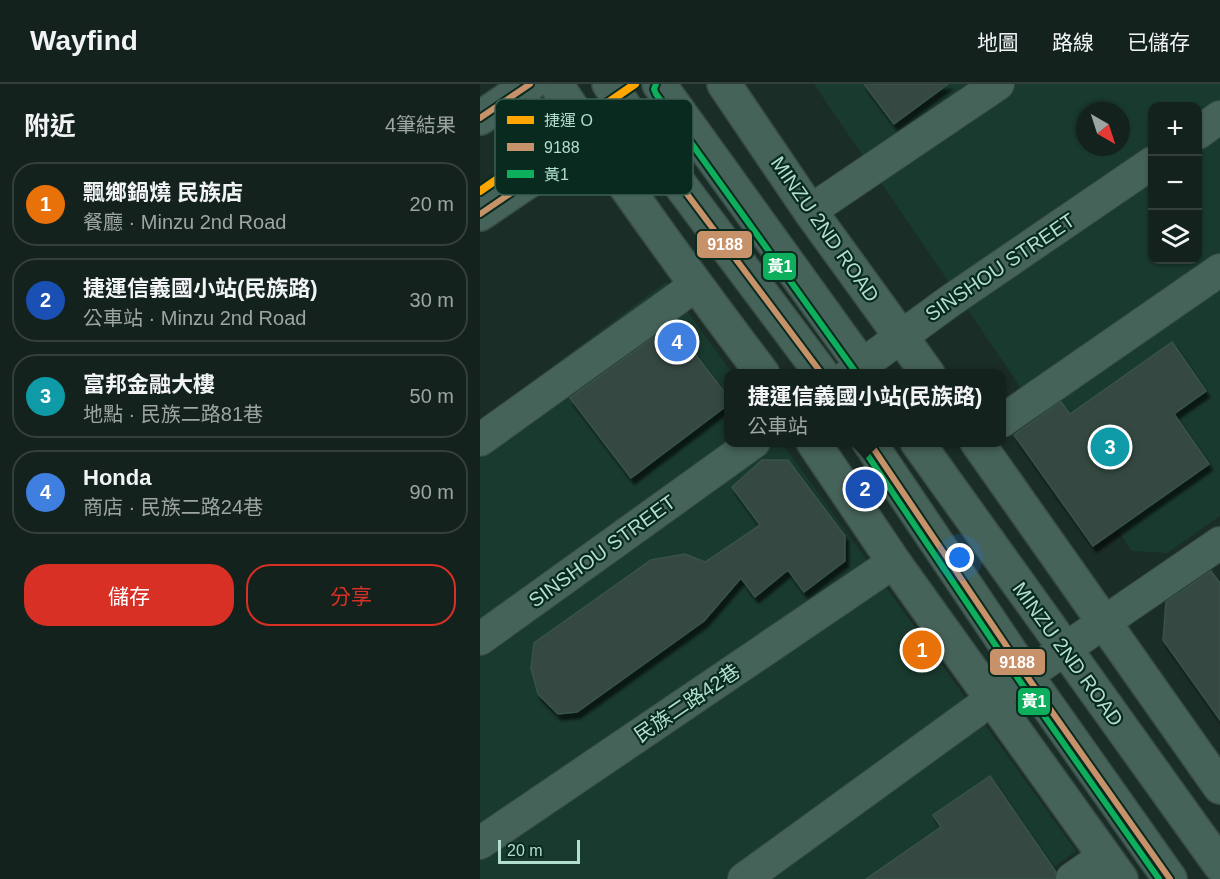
<!DOCTYPE html>
<html lang="zh-TW">
<head>
<meta charset="utf-8">
<style>
  :root { --surface:#14221d; --page:#212f2a; --text:#f1f3f6; --muted:#9da4a4; --line:#333f3b; --accent:#d93025 }
  body { margin:0; font-family:Helvetica,"Noto Sans TC",sans-serif; background:var(--page); color:var(--text) }
  .controls { position:absolute; right:18px; top:18px; display:grid; overflow:hidden; border-radius:12px; box-shadow:0 2px 4px #0004 }
  .controls button { width:54px; height:54px; display:grid; place-items:center; padding:0; border:0; border-bottom:2px solid var(--line); background:var(--surface); color:var(--text); font:30px sans-serif }
  .compass { position:absolute; left:596px; top:18px; width:54px; height:54px; border-radius:50%; background:var(--surface); box-shadow:0 2px 4px #0004; rotate:141deg }
  .scale { position:absolute; left:18px; bottom:15px; width:82px; box-sizing:border-box; padding-left:6px; border:3px solid #b2dfcd; border-top:0; font-size:16px; line-height:21px; white-space:nowrap; color:#b2dfcd; -webkit-text-stroke:4px #092a1f; paint-order:stroke }
  .you { position:absolute; left:480px; top:474px; width:21px; height:21px; margin:-15px; border:4px solid #fff; border-radius:50%; background:#1a73e8; box-shadow:0 0 0 9px #1a73e833 }
  .badge { display:grid; place-items:center; width:39px; height:39px; border-radius:50%; background:var(--accent); color:#fff; font-size:20px; font-weight:700 }
  .pin { position:absolute; translate:-50% -50%; border:3px solid #fff; box-shadow:0 2px 6px #0006 }
  .popup { position:absolute; left:244px; top:285px; width:282px; height:78px; box-sizing:border-box; display:grid; place-content:center; border-radius:12px; background:var(--surface); filter:drop-shadow(0 2px 4px #0005); font-size:20px; white-space:nowrap; color:var(--muted) }
  .popup b { font-size:22px; color:var(--text) }
  .popup::after { content:''; position:absolute; left:50%; top:100%; margin-left:-12px; border:12px solid transparent; border-top-color:var(--surface) }
  .list { margin:0; padding:0; list-style:none }
  h2 { display:flex; justify-content:space-between; align-items:center; height:78px; margin:0; padding:0 24px; font-size:26px }
  h2 small { font-size:20px; font-weight:400; color:var(--muted) }
  .list li { display:grid; grid-template-columns:39px 1fr auto; gap:18px; align-items:center; box-sizing:border-box; height:84px; margin:0 12px 12px; padding:0 12px; border:2px solid var(--line); border-radius:24px }
  .list b { display:block; font-size:22px; white-space:nowrap }
  .list p { margin:0; font-size:20px; white-space:nowrap; color:var(--muted) }
  .list em { font-size:20px; font-style:normal; color:var(--muted) }
  .actions { display:flex; gap:12px; padding:18px 24px }
  .actions a { flex:1; padding:14px 0; border:2px solid var(--accent); border-radius:24px; text-align:center; font-size:21px; color:var(--accent) }
  .actions .main { background:var(--accent); color:#fff }
  .icon { flex:none; width:33px; height:33px; fill:none; stroke:currentColor; stroke-width:2; stroke-linecap:round; stroke-linejoin:round }
  .map { position:relative; flex:none; width:740px; height:795px; overflow:hidden }
  header { display:flex; align-items:center; gap:36px; box-sizing:border-box; height:84px; padding:0 30px; background:var(--surface); border-bottom:2px solid var(--line) }
  header strong { font-size:28px }
  nav { display:flex; gap:33px; margin-inline-start:auto; font-size:21px }
  main { display:flex }
  aside { flex:1; background:var(--surface) }
  .map>svg:first-child { display:block }
</style>
</head>
<body>
<header>
<strong>Wayfind</strong>
<nav><a>地圖</a><a>路線</a><a>已儲存</a></nav>
</header>
<main>
<aside>
<h2>附近<small>4筆結果</small></h2>
<ul class="list">
<li><span class="badge" style="background:#e8710a">1</span><div><b>飄鄉鍋燒 民族店</b><p>餐廳 · Minzu 2nd Road</p></div><em>20 m</em></li>
<li><span class="badge" style="background:#1a4fb4">2</span><div><b>捷運信義國小站(民族路)</b><p>公車站 · Minzu 2nd Road</p></div><em>30 m</em></li>
<li><span class="badge" style="background:#0f9aa8">3</span><div><b>富邦金融大樓</b><p>地點 · 民族二路81巷</p></div><em>50 m</em></li>
<li><span class="badge" style="background:#3f7fe0">4</span><div><b>Honda</b><p>商店 · 民族二路24巷</p></div><em>90 m</em></li>
</ul>
<div class="actions"><a class="main">儲存</a><a>分享</a></div>
</aside>
<div class="map">
<svg width="740" height="795" viewBox="0 0 740 795">
  <defs>
    <filter id="shadow"><feDropShadow dx="3.5" dy="6" stdDeviation="1.5" flood-color="#0009"/></filter>
  </defs>
  <rect width="100%" height="100%" fill="#1b2d27"/>
  <!-- built -->
  <g fill="#193a2f" fill-rule="evenodd">
    <path d="M334 0H740V432L687 469 652 467ZM672 22H718V176H672ZM605 27H641V63H605Z"/>
    <path d="M186 198 252 289 249 290V358L302 359 596 767 557 795H0V336Z"/>
  </g>
  <!-- building -->
  <g fill="#354842" stroke="#39524a" stroke-width="1.5" filter="url(#shadow)">
    <path d="M384 0H468L414 40Z"/>
    <path d="M192 240 249 314V320L151 394 90 314Z"/>
    <path d="M692 258 726 307 694 330 729 380 613 462 534 351 581 318 590 330Z"/>
    <path d="M282 376H308L365 452V477L324 508 308 486 275 513 261 494 224 537 97 628 78 630 58 610 51 584 54 559 171 476 205 470 225 478 280 441 252 403Z"/>
    <path d="M731 487 740 499V636L683 556 686 518Z"/>
    <path d="M510 692 576 788 574 795H386L461 743 453 731Z"/>
  </g>
  <g fill="none" stroke-linecap="round" stroke-linejoin="round">
    <defs>
      <g id="street">
        <path d="M718 49 740 33"/>
        <path d="M330 127 518 0"/>
        <path d="M370 290 470 217 672 79"/>
        <path d="M522 337 740 186"/>
        <path d="M0 356 216 201"/>
        <path d="M0 555 274 358"/>
        <path d="M0 759 414 478"/>
        <path d="M264 795 512 615 740 459"/>
        <path d="M592 795 625 772"/>
      </g>
      <g id="secondary">
        <path d="M76 0C141 99 211 195 283 290"/>
        <path d="M129 0 180 74 342 290"/>
        <path d="M179 0 388 290"/>
        <path d="M244 0 330 127 448 290"/>
        <path d="M0 34 50 0"/>
        <path d="M0 130 130 42"/>
        <path d="M333 358 414 478 641 795"/>
        <path d="M389 358 546 591 690 795"/>
        <path d="M437 358 740 781"/>
        <path d="M497 358 740 703"/>
      </g>
    </defs>
    <!-- street casing -->
    <use href="#street" stroke="#384c45" stroke-width="34"/>
    <!-- secondary casing -->
    <use href="#secondary" stroke="#384c45" stroke-width="36"/>
    <!-- path -->
    <path stroke="#465c55" stroke-width="4" stroke-dasharray="6 3" stroke-linecap="butt" d="M53 32 66 50"/>
    <!-- street -->
    <use href="#street" stroke="#46635a" stroke-width="32"/>
    <!-- secondary -->
    <use href="#secondary" stroke="#46635a" stroke-width="33"/>
    <defs>
      <g id="bus-1">
        <path d="M0 34 50 0"/>
        <path d="M0 130 149 29 180 74 342 290"/>
        <path d="M389 358 546 591 690 795"/>
      </g>
      <g id="bus-2">
        <path d="M176 0 174 5 176 10 377 290"/>
        <path d="M382 363 539 596 679 795"/>
      </g>
    </defs>
    <!-- bus-1 casing -->
    <use href="#bus-1" stroke="#092a1f" stroke-width="10"/>
    <!-- bus-2 casing -->
    <use href="#bus-2" stroke="#092a1f" stroke-width="10"/>
    <!-- bus-1 -->
    <use href="#bus-1" stroke="#c7916a" stroke-width="6"/>
    <!-- bus-2 -->
    <use href="#bus-2" stroke="#0daf5c" stroke-width="6"/>
    <defs>
      <path id="metro-1" d="M0 107 155 0"/>
    </defs>
    <!-- metro-1 casing -->
    <use href="#metro-1" stroke="#092a1f" stroke-width="12"/>
    <!-- metro-1 -->
    <use href="#metro-1" stroke="#ffa500" stroke-width="8"/>
  </g>
  <g text-anchor="middle" stroke-width="4.5" stroke-linejoin="round" paint-order="stroke">
    <!-- street labels -->
    <g font-size="20" fill="#b2dfcd" stroke="#092a1f">
      <text transform="translate(345 145) rotate(55)" y="7">MINZU 2ND ROAD</text>
      <text transform="translate(520 183) rotate(-34)" y="7">SINSHOU STREET</text>
      <text transform="translate(122 467) rotate(-36)" y="7">SINSHOU STREET</text>
      <text transform="translate(588 570) rotate(54)" y="7">MINZU 2ND ROAD</text>
      <text transform="translate(207 619) rotate(-34)" y="7">民族二路42巷</text>
    </g>
  </g>
  <!-- legend -->
  <rect x="15" y="15" width="198" height="96" rx="9" fill="#092a1f" stroke="#3c6053" stroke-width="1.5"/>
  <rect x="27" y="32" width="27" height="8" fill="#ffa500"/>
  <rect x="27" y="59" width="27" height="8" fill="#c7916a"/>
  <rect x="27" y="86" width="27" height="8" fill="#0daf5c"/>
  <g font-size="16" fill="#b2dfcd">
    <text x="64" y="42">捷運 O</text>
    <text x="64" y="69">9188</text>
    <text x="64" y="96">黃1</text>
  </g>
  <g stroke="#092a1f" stroke-width="2">
    <rect x="216" y="146" width="57" height="29" rx="6" fill="#c7916a"/>
    <rect x="282" y="168" width="35" height="29" rx="6" fill="#0daf5c"/>
    <rect x="509" y="564" width="57" height="28" rx="6" fill="#c7916a"/>
    <rect x="537" y="603" width="34" height="29" rx="6" fill="#0daf5c"/>
  </g>
  <g font-size="16" text-anchor="middle" font-weight="bold" fill="#fff">
    <text x="245" y="166">9188</text>
    <text x="300" y="188">黃1</text>
    <text x="537" y="584">9188</text>
    <text x="554" y="623">黃1</text>
  </g>
</svg>
<div class="controls">
<button>+</button>
<button>−</button>
<button><svg class="icon" aria-label="layers" viewBox="0 0 24 24"><path d="M12 4l9 5-9 5-9-5zM3 14l9 5 9-5"/></svg></button>
</div>
<svg class="compass" viewBox="-18 -18 36 36"><path d="M0-13l5 13h-10z" fill="#e53935"/><path d="M0 13l5-13h-10z" fill="#9da4a4"/></svg>
<div class="scale">20 m</div>
<div class="you"></div>
<div class="pin badge" style="left:442px;top:566px;background:#e8710a">1</div>
<div class="pin badge" style="left:385px;top:405px;background:#1a4fb4">2</div>
<div class="popup"><b>捷運信義國小站(民族路)</b>公車站</div>
<div class="pin badge" style="left:630px;top:363px;background:#0f9aa8">3</div>
<div class="pin badge" style="left:197px;top:258px;background:#3f7fe0">4</div>
</div>
</main>
</body>
</html>
